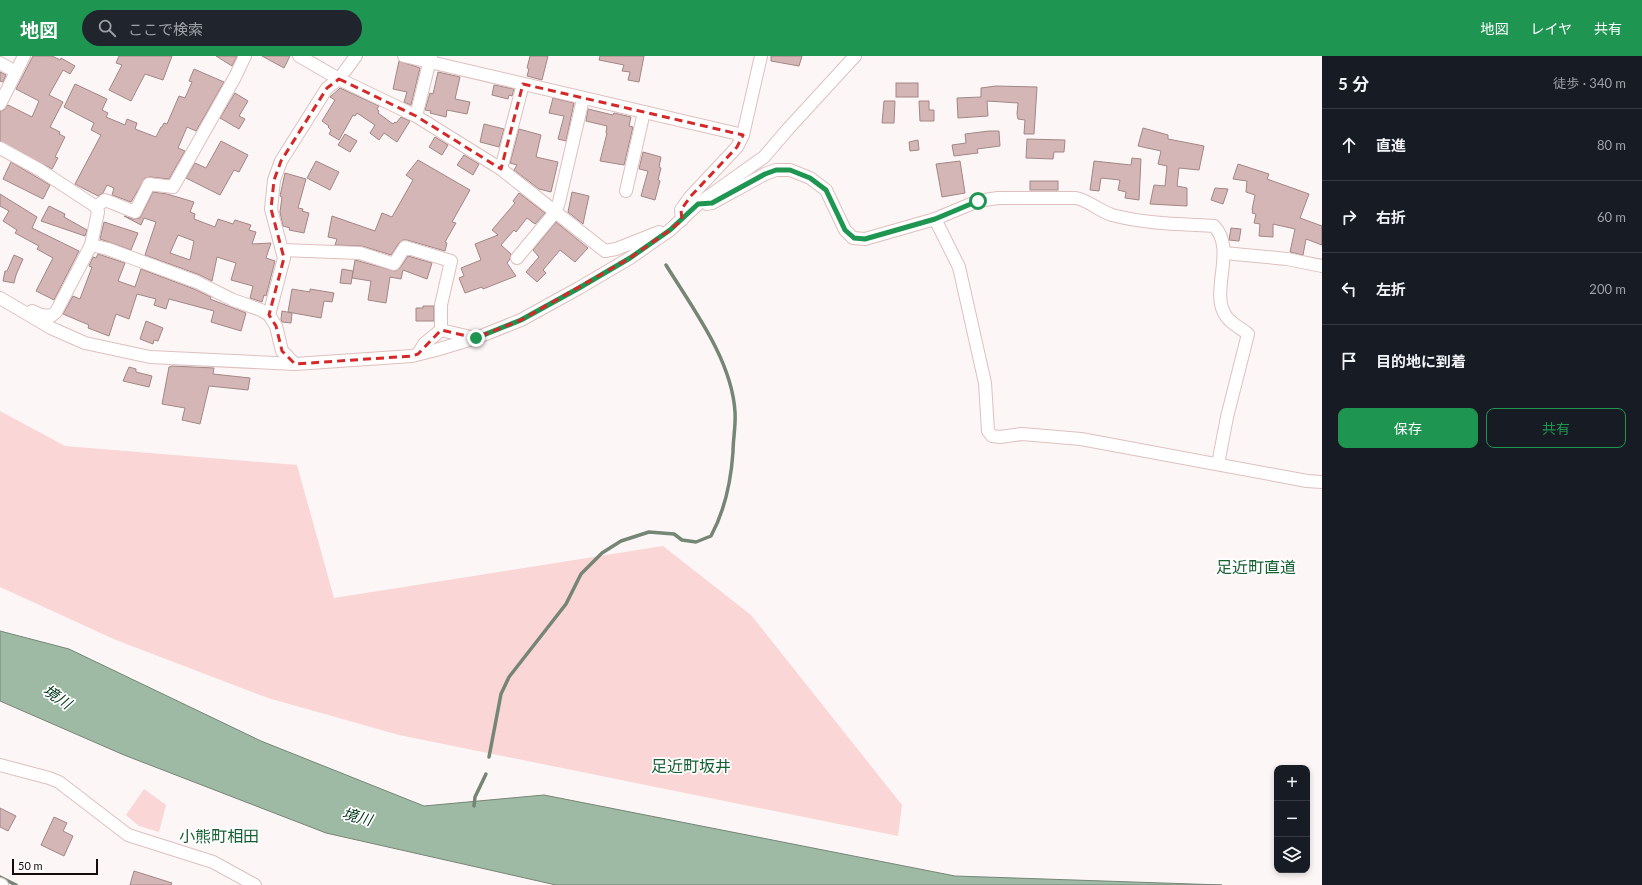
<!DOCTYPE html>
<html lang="ja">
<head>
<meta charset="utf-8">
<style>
  :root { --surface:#171b24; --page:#20242c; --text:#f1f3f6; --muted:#9ea1a6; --line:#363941; --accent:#1e9551 }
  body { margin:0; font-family:Lato,"Noto Sans JP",sans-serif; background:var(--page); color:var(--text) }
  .controls { position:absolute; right:12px; bottom:12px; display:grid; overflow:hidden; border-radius:8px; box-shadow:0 2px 6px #0003 }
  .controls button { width:36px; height:36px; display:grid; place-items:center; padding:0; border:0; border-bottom:1px solid var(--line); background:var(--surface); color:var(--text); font:20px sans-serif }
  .scale { position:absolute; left:12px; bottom:10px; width:86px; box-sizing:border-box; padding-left:4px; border:2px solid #140a0a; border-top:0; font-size:11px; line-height:14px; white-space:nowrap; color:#140a0a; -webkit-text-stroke:3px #fff; paint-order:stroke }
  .stop { position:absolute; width:12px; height:12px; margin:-9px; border:3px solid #1e9551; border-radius:50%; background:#fff }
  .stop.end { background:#1e9551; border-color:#fff; box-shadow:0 1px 4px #0008 }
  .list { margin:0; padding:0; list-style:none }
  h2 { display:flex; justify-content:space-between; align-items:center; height:52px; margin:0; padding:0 16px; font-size:17px }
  h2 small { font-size:13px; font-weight:400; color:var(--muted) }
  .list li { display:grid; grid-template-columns:26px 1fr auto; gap:12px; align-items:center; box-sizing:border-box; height:72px; padding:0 16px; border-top:1px solid var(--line) }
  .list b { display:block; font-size:15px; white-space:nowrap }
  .list em { font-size:13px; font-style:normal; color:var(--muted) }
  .actions { display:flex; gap:8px; padding:12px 16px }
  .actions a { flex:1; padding:9px 0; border:1px solid var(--accent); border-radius:8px; text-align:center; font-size:14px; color:var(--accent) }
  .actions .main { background:var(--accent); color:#fff }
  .icon { flex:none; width:22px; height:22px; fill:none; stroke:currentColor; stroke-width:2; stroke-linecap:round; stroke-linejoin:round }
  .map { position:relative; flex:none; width:1322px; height:829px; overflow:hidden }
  header { display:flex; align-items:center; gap:24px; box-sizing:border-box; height:56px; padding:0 20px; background:var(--accent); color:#fff }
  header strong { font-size:19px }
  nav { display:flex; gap:22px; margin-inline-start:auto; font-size:14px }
  .search { width:280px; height:36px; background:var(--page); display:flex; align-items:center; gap:10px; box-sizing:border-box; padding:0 14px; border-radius:22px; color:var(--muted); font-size:15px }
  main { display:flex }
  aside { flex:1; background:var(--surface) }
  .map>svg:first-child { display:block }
</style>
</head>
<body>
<header>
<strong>地図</strong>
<div class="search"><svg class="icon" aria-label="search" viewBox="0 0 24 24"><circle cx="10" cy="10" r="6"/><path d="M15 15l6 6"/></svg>ここで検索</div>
<nav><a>地図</a><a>レイヤ</a><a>共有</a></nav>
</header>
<main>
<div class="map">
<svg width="1322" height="829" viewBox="0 0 1322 829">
  <rect width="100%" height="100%" fill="#fdf6f6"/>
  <!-- green -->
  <g fill="#fad6d6">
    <path d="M0 355 65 390 297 409 334 542 663 490 751 559 902 749 898 780 399 679 268 642 116 584 0 531Z"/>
    <path d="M144 733 166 749 159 776 139 770 126 759Z"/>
  </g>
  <!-- water -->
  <path fill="#9ebaa5" stroke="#758576" d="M0 575 69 593 261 685 424 750 544 739 955 820 1222 829H556L326 777 124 699 0 645Z"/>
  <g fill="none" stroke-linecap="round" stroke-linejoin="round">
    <!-- stream -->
    <g stroke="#758576" stroke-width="3.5">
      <path d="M489 701 501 638 509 621 566 548 581 518 602 497 621 485 649 476 674 478 682 484 696 486 711 480C725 454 731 425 733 396 733 383 736 369 735 356 732 304 693 253 666 209"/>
      <path d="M474 750 475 741 486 718"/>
      <path d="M0 821 16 829"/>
    </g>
  </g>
  <!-- building -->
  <g fill="#d4b6b6" stroke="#a38686" fill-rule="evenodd">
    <path d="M33 0H52L60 4 61 2 75 10 70 18 63 14 49 39 63 46 50 71 60 76 59 78 65 81 55 101 58 102 52 113 0 85V55L4 54 8 49 32 61 39 45 16 33Z"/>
    <path d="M119 0H172L163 24 145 18 131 45 109 34 122 9 116 7Z"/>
    <path d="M216 0H237L232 10Z"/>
    <path d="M262 0H290L284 12Z"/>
    <path d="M530 0H548L542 24 527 20 529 13 527 12Z"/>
    <path d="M600 0H644L639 26 628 24 630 16 622 15 624 9 599 4Z"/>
    <path d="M771 0H802L799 10 771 5Z"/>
    <path d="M399 5 420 12 411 49 404 46 407 36 393 33Z"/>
    <path d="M194 13 224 26 196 75 187 71 178 92 185 95 169 123 150 121 145 122 131 146 112 139 114 132 107 129 103 137 98 140 75 128 101 79 91 74 94 67 64 51 75 28 107 43 102 54 108 57 106 61 125 69 127 63 137 67 135 73 156 81 161 71H162L164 67 167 68 179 40 185 42 192 26 189 25Z"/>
    <path d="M0 16 6 19 3 26 0 25Z"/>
    <path d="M438 16 460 21 455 43 470 46 467 58 447 54 446 61 430 57 431 55 425 54 430 37 433 38Z"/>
    <rect x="896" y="27" width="22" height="14"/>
    <path d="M494 29 514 33 512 40 509 39 508 43 492 39Z"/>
    <path d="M996 30 1037 31 1034 78H1024L1025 64 1018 63 1017 58 1018 47 987 45 988 60 958 62 957 42 981 41V32Z"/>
    <path d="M340 32 379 50 377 53 379 55 378 57 393 68 395 66 396 67 401 61 410 65 397 86 384 77 379 84 370 77 375 69 357 57 355 60 353 59 339 84 329 78 331 74 328 71 329 70 322 65 335 44 330 41Z"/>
    <path d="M235 37 248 45 239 60 245 63 239 73 220 62Z"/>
    <path d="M553 42 574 47 566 85 558 83 564 60 549 57Z"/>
    <path d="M884 45H895L894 67H882Z"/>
    <path d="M919 45H929V54H934V65H920Z"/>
    <path d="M588 53 613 59 614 57 631 61 629 70 633 71 624 109 600 105 607 77H606L607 70 586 65Z"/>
    <path d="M484 68 504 73 499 91 480 86Z"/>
    <path d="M1143 72 1168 79V83L1204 90 1199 114 1179 112 1177 130 1187 132V150L1150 148 1154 129 1165 130 1167 110 1158 108 1161 95 1138 90Z"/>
    <path d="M519 73 541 79 536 101 558 106 551 136 539 133 514 114 517 109 510 107Z"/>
    <path d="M989 75H999L1000 90 977 93 978 97 954 100 952 89 966 87 965 78Z"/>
    <path d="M345 78 357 85 350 96 338 89Z"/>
    <path d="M435 81 448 89 442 99 429 91Z"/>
    <path d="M1027 83 1065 84 1064 96H1054L1053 103 1026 102Z"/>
    <path d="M918 84 919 94 910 95 909 86Z"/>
    <path d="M221 85 248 99 239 116 234 114 220 139 186 122 195 107 206 112Z"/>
    <path d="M643 96 661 101 659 111 661 112 658 124 660 125 655 144 641 140 648 115 639 113Z"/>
    <path d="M464 99 479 108 473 119 457 109Z"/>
    <path d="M1132 102 1141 103 1139 144 1125 142 1126 136 1118 134 1120 124 1101 122 1099 135 1090 134 1094 105 1131 109Z"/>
    <path d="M418 104 470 134 452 166 456 167 445 186 447 187 445 195 407 184H403L399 187 391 199 362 190 335 189 337 183 328 181 332 160 375 175 382 157 392 161 413 124 406 119Z"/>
    <path d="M316 105 339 116 330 134 307 122Z"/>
    <path d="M960 105 965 137 942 141 936 108Z"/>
    <path d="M11 106 50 129 43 143 3 123Z"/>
    <path d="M1238 108 1269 118 1267 123 1309 138 1300 162 1322 170V189L1306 183 1303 199 1290 196 1295 173 1273 168V181L1259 180 1260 168 1254 167 1256 158 1252 157 1253 154H1252L1255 139 1246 136 1247 125 1233 123Z"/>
    <path d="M285 117 306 123 298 152 303 153 302 155 309 157 304 177 289 174 290 172 283 170 280 156 282 141 280 140Z"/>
    <rect x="1030" y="125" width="28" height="9"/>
    <path d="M1215 132 1228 133 1223 148 1211 144Z"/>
    <path d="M153 136 167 138 194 146 190 156 195 158 194 163 215 171 218 163 233 168 235 164 251 169 249 174 256 176 252 188 271 187 266 202 275 205 266 240 264 239 262 246 250 242 253 230 231 224 236 207 217 201 212 225 200 219 145 199 156 166 144 162 141 169 124 160 133 163 140 162ZM178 179 194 185 190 204 170 197Z"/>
    <path d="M572 136 589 140 583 168 568 156Z"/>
    <path d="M519 137 545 157 535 168 527 162 516 176 514 174 501 189 511 198 510 203 507 207 516 220 483 233 482 231 465 237 459 222 464 220 461 212 481 204 475 188 498 179 492 174 515 147 513 145Z"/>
    <path d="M0 138 37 161 32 172 79 195 54 244 36 235 53 202 37 193 39 190 15 177 17 174 3 165 9 155 0 150Z"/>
    <path d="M49 150 65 158 64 161 87 174 85 180 41 165Z"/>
    <path d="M104 166 138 177 131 194 100 183Z"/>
    <path d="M556 166 588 192 575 206 560 194 543 214 546 217 537 226 526 216 539 201 533 194Z"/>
    <path d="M1231 172 1241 173 1239 185 1229 184Z"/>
    <path d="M98 198 125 207 118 225 135 231 141 213 194 233 211 241 210 243 246 257 241 275 211 266 214 255 169 243 166 253 154 249 156 243 137 238 129 263 116 258 109 280 88 272 89 269 63 258 73 240 80 243 92 211 89 210 93 201 96 202Z"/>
    <path d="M14 199 23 203 16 219 14 227 3 225 5 215H7Z"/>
    <path d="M408 200 432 207 427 223 403 214 401 223 390 221 386 247 368 244 371 225 352 222 355 204 395 215 400 212Z"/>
    <path d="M342 213 353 215 351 228 340 227Z"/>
    <path d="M292 233 310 236V233L334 237 332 246 324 245 321 262 288 256Z"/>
    <path d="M423 250H434V265H416V252H423Z"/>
    <path d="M282 255 292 257 291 267 282 266 281 263Z"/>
    <path d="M146 265 163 272 158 285 154 284 153 288 140 283Z"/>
    <path d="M172 310 214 312 213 318 250 322 248 334 209 330 200 368 182 364 185 352 162 348 169 311Z"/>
    <path d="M129 311 136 313V316L152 320 149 331 123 325Z"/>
    <path d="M0 752 16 760 8 775 0 771Z"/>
    <path d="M54 761 67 767 63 775 73 780 64 800 41 789Z"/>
    <path d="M134 815 172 827 171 829H130Z"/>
  </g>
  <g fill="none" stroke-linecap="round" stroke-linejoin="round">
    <defs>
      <g id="street">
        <path d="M299 0 339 23 416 60 501 113 605 195 616 193 659 176"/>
        <path d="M404 0 743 79"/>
        <path d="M0 7 16 16"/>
        <path d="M0 48 24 0"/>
        <path d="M416 60 431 0"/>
        <path d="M0 92 40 114 92 148 96 151 98 156 91 189 56 256 51 260 41 259 32 255"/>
        <path d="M501 113 523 28"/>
        <path d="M626 135 644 56"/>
        <path d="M707 148 712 147 765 118 776 114H790L810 122 826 134 845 174 853 182 865 183 935 163 978 145 998 142H1076C1090 145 1099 155 1112 159 1146 168 1180 168 1214 170 1237 193 1209 237 1226 260 1230 267 1242 273 1248 278L1227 361 1218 408"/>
        <path d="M96 151 105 144 135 156 149 128 173 131 235 21 245 0"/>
        <path d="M935 163 959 211 985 327 988 375 992 380 1000 381 1022 378 1081 383 1307 425 1322 426"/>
        <path d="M682 164 681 154 690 141 737 91 743 79 761 0"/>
        <path d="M91 189 108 193 197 226 233 244 261 254 269 259 276 270 282 295 295 308"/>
        <path d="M282 194 360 197 394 208 405 191 451 205 441 249V274L475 282"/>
        <path d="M1224 197 1287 203 1322 210"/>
        <path d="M517 202 556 155 559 146 583 43"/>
        <path d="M0 242 51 272 85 287 150 301 295 308 412 300 436 294 476 282 521 264 579 232 630 202 670 174 698 148 764 101 788 73 855 0"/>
        <path d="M269 259 284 202 271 153 274 124 281 105 327 32 339 23 356 0"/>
        <path d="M418 298 424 288 441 274"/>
        <path d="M0 709 49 722 59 726 128 779 213 806 255 829"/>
        <path d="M0 828 2 829"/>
      </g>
    </defs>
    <!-- street casing -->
    <use href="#street" stroke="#dec0bf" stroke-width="14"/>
    <!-- street -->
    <use href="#street" stroke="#fff" stroke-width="12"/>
  </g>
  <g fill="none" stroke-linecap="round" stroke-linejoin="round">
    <!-- route -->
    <path stroke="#1e9551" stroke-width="5" d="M476 282 521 264 579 232 630 202 670 174 698 148 712 147 765 118 776 114H790L810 122 826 134 845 174 854 182 865 183 935 163 978 145"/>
  </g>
  <!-- marked area -->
  <path fill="none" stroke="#d62828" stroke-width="3" stroke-dasharray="8 5" stroke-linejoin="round" d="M339 23 416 60 501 113 523 28 743 79 737 91 690 141 681 154 682 164 670 174 630 202 521 264 476 282 441 274 418 298 412 300 295 308 282 295 276 270 269 259 284 202 271 153 274 124 281 105 327 32Z"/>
  <g text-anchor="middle" stroke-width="3.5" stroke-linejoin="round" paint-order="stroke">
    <!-- water labels -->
    <g font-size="15" font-style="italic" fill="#013518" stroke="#fff">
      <text transform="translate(57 641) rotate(34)" y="5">境川</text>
      <text transform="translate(357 761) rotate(15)" y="5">境川</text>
    </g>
    <!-- quarter labels -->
    <g font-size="16" fill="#165f33" stroke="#fff">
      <text x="1256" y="517">足近町直道</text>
      <text x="691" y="716">足近町坂井</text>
      <text x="219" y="786">小熊町相田</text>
    </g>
  </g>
</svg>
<div class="controls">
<button>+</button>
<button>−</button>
<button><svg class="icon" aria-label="layers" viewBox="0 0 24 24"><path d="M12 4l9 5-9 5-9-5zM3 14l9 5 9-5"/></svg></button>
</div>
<div class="scale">50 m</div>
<div class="stop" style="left:978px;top:145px"></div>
<div class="stop end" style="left:476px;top:282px"></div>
</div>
<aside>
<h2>5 分<small>徒歩 · 340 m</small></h2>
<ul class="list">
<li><svg class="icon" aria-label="ahead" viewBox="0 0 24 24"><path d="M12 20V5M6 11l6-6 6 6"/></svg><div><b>直進</b></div><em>80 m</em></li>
<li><svg class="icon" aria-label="right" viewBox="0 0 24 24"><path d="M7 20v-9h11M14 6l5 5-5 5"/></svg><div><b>右折</b></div><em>60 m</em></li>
<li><svg class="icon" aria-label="left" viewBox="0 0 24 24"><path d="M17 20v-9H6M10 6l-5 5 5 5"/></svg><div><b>左折</b></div><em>200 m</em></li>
<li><svg class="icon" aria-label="arrive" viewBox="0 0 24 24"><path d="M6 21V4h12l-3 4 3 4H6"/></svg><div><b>目的地に到着</b></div></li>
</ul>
<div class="actions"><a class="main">保存</a><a>共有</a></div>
</aside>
</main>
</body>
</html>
